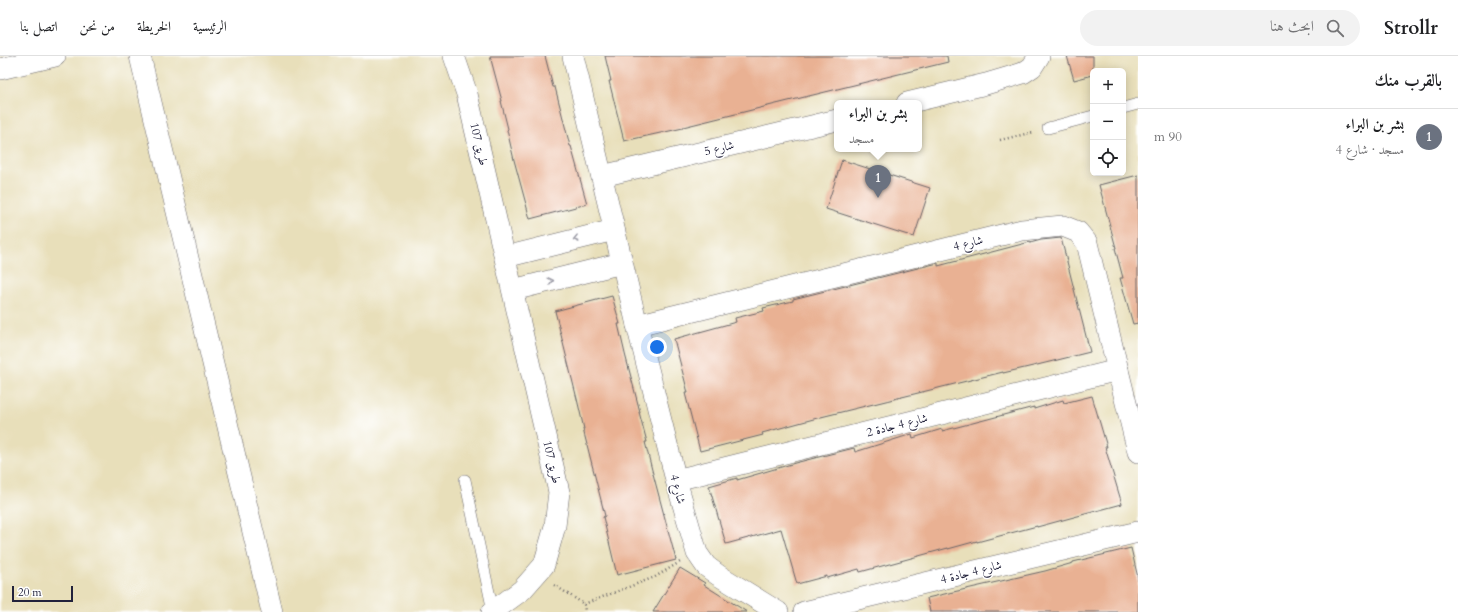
<!DOCTYPE html>
<html lang="ar">
<head>
<meta charset="utf-8">
<style>
  :root { --surface:#fff; --page:#f2f2f2; --text:#202124; --muted:#757577; --line:#e0e0e0; --accent:#111827 }
  body { margin:0; font-family:Cardo,Amiri,serif; background:var(--page); color:var(--text); direction:rtl }
  .controls { position:absolute; right:12px; top:12px; display:grid; overflow:hidden; border-radius:6px; box-shadow:0 2px 10px #0003 }
  .controls button { width:36px; height:36px; display:grid; place-items:center; padding:0; border:0; border-bottom:1px solid var(--line); background:var(--surface); color:var(--text); font:20px sans-serif }
  .scale { position:absolute; left:12px; bottom:10px; width:61px; box-sizing:border-box; padding-left:4px; border:2px solid #22223b; border-top:0; font-size:11px; line-height:14px; white-space:nowrap; color:#22223b; -webkit-text-stroke:3px #fff; paint-order:stroke }
  .you { position:absolute; left:657px; top:291px; width:14px; height:14px; margin:-10px; border:3px solid #fff; border-radius:50%; background:#1a73e8; box-shadow:0 0 0 6px #1a73e833 }
  .badge { display:grid; place-items:center; width:26px; height:26px; border-radius:50%; background:var(--accent); color:#fff; font-size:13px; font-weight:700 }
  .pin { position:absolute; translate:-50% -33px; filter:drop-shadow(0 1px 2px #0008) }
  .pin::after { content:''; position:absolute; top:21px; width:14px; height:12px; background:inherit; clip-path:polygon(0 0,100% 0,50% 100%) }
  .popup { position:absolute; left:834px; top:44px; width:88px; height:52px; box-sizing:border-box; display:grid; place-content:center; border-radius:6px; background:var(--surface); filter:drop-shadow(0 1px 3px #0005); font-size:13px; white-space:nowrap; color:var(--muted) }
  .popup b { font-size:15px; color:var(--text) }
  .popup::after { content:''; position:absolute; left:50%; top:100%; margin-left:-8px; border:8px solid transparent; border-top-color:var(--surface) }
  .list { margin:0; padding:0; list-style:none }
  h2 { display:flex; justify-content:space-between; align-items:center; height:52px; margin:0; padding:0 16px; font-size:17px }
  h2 small { font-size:13px; font-weight:400; color:var(--muted) }
  .list li { display:grid; grid-template-columns:26px 1fr auto; gap:12px; align-items:center; box-sizing:border-box; height:56px; padding:0 16px; border-top:1px solid var(--line) }
  .list b { display:block; font-size:15px; white-space:nowrap }
  .list p { margin:0; font-size:13px; white-space:nowrap; color:var(--muted) }
  .list em { font-size:13px; font-style:normal; color:var(--muted) }
  .icon { flex:none; width:22px; height:22px; fill:none; stroke:currentColor; stroke-width:2; stroke-linecap:round; stroke-linejoin:round }
  .map { position:relative; flex:none; width:1138px; height:556px; overflow:hidden; direction:ltr }
  header { display:flex; align-items:center; gap:24px; box-sizing:border-box; height:56px; padding:0 20px; background:var(--surface); border-bottom:1px solid var(--line) }
  header strong { font-size:19px }
  nav { display:flex; gap:22px; margin-inline-start:auto; font-size:14px }
  .search { width:280px; height:36px; background:var(--page); display:flex; align-items:center; gap:10px; box-sizing:border-box; padding:0 14px; border-radius:22px; color:var(--muted); font-size:15px }
  main { display:flex }
  aside { flex:1; background:var(--surface) }
  .map>svg:first-child { display:block }
</style>
</head>
<body>
<header>
<strong>Strollr</strong>
<div class="search"><svg class="icon" aria-label="search" viewBox="0 0 24 24"><circle cx="10" cy="10" r="6"/><path d="M15 15l6 6"/></svg>ابحث هنا</div>
<nav><a>الرئيسية</a><a>الخريطة</a><a>من نحن</a><a>اتصل بنا</a></nav>
</header>
<main>
<aside>
<h2>بالقرب منك<small></small></h2>
<ul class="list">
<li><span class="badge" style="background:#6b7280">1</span><div><b>بشر بن البراء</b><p>مسجد · شارع 4</p></div><em>90 m</em></li>
</ul>
</aside>
<div class="map">
<svg width="1138" height="556" viewBox="0 0 1138 556">
  <rect width="100%" height="100%" fill="#fff"/>
  <filter id="ink" filterUnits="userSpaceOnUse"><feTurbulence type="fractalNoise" baseFrequency=".025" numOctaves="2"/><feDisplacementMap in="SourceGraphic" scale="8" xChannelSelector="R" yChannelSelector="G"/><feConvolveMatrix kernelMatrix="1 2 1 2 8 2 1 2 1" color-interpolation-filters="sRGB"/></filter>
  <filter id="wash" filterUnits="userSpaceOnUse"><feTurbulence type="fractalNoise" baseFrequency=".012" numOctaves="4" result="noise"/><feDisplacementMap in="SourceGraphic" scale="16" xChannelSelector="R" yChannelSelector="G"/><feGaussianBlur stdDeviation="0.9" result="paint"/><feColorMatrix in="noise" values="0 0 0 0 0 0 0 0 0 0 0 0 0 0 0 0 0 1.4 0 .05"/><feComposite in="paint" operator="in"/></filter>
  <g filter="url(#wash)">
    <rect width="100%" height="100%" fill="#e8dfba"/>
    <g id="blocks">
      <!-- building -->
      <g fill="#e9b193">
        <path d="M490 0H545L553 31H555L570 90H571L587 148 530 163 514 104 507 74 508 73 501 45H502Z"/>
        <path d="M605 0H947L948 6 772 49 683 71V72L624 85 609 25H611Z"/>
        <path d="M1067 0H1093V19L1074 24Z"/>
        <path d="M842 104 930 132 914 181 826 153Z"/>
        <path d="M1138 119V267L1133 268 1120 222H1123L1115 192H1116L1099 129Z"/>
        <path d="M1061 182 1090 296 1033 310 1003 317V316L821 361 762 377 763 379 700 395 685 337H688L674 283 736 266 735 262 764 255 763 252 793 245V243L938 207V210L1030 186V187L1041 184Z"/>
        <path d="M612 240 620 268H618L625 298 640 356H639L647 386H645L652 414 676 504 617 519 603 461 605 460 583 373H584L577 343 555 255Z"/>
        <path d="M1092 340 1107 391H1105L1122 448 1037 471V470L977 486V485L948 493V492L860 516 859 513 827 522V520L797 528 781 473 726 488 709 430 737 422V424L795 407 854 392 855 396 912 378 913 382 942 373V375L1034 351V353L1063 344 1064 347Z"/>
        <path d="M1131 492 1138 522V556H930L927 542 1045 515 1073 507V506Z"/>
        <path d="M680 512 705 527 704 529 747 556H653Z"/>
      </g>
    </g>
  </g>
  <g filter="url(#ink)">
    <use href="#blocks" fill-opacity="0" stroke="#676467" stroke-width="1"/>
    <g fill="none" stroke-linecap="round" stroke-linejoin="round">
      <defs>
        <g id="lane">
          <path d="M1123 52 1138 48"/>
          <path d="M1048 72 1093 60"/>
          <path d="M465 424 493 555"/>
        </g>
        <g id="street">
          <path d="M140 0 272 556"/>
          <path d="M454 0 467 38 559 436 555 470 544 509 522 534 492 556"/>
          <path d="M573 0 637 269 676 424 697 497 706 510 718 519 778 556"/>
          <path d="M0 13 55 0"/>
          <path d="M907 47 986 28 1023 17 1032 11 1039 0"/>
          <path d="M602 120 837 64"/>
          <path d="M505 201 614 174"/>
          <path d="M513 234 622 207"/>
          <path d="M637 269 1022 174 1063 170 1078 176 1087 187 1138 396"/>
          <path d="M676 424 1118 314"/>
          <path d="M804 556 1138 476"/>
        </g>
      </defs>
      <!-- lane casing -->
      <use href="#lane" stroke="#676467" stroke-width="12"/>
      <!-- street casing -->
      <use href="#street" stroke="#676467" stroke-width="22"/>
      <!-- path -->
      <g stroke="#676467" stroke-width="2.5" stroke-dasharray="1 3" stroke-linecap="butt">
        <path d="M1000 84 1034 76"/>
        <path d="M554 529 584 548 585 556"/>
        <path d="M584 548 655 521 680 506"/>
      </g>
      <!-- lane -->
      <use href="#lane" stroke="#fff" stroke-width="11"/>
      <!-- street -->
      <use href="#street" stroke="#fff" stroke-width="21"/>
    </g>
    <!-- one-way arrows -->
    <defs><path id="oneway-chevron" d="M-2-3.5L2.5 0L-2 3.5" fill="none" stroke-width="1.6" stroke-linecap="round" stroke-linejoin="round"/></defs>
    <g stroke="#9c9ca7">
      <use href="#oneway-chevron" transform="translate(576 183) rotate(166)"/>
      <use href="#oneway-chevron" transform="translate(551 225) rotate(-14)"/>
    </g>
  </g>
  <g text-anchor="middle" stroke-width="3" stroke-linejoin="round" paint-order="stroke">
    <!-- street labels -->
    <g font-size="12" fill="#22223b" stroke="#fff">
      <text transform="translate(479 88) rotate(77)" y="4">طريق 107</text>
      <text transform="translate(719 92) rotate(-13)" y="4">شارع 5</text>
      <text transform="translate(968 187) rotate(-14)" y="4">شارع 4</text>
      <text transform="translate(897 369) rotate(-14)" y="4">شارع 4 جادة 2</text>
      <text transform="translate(552 406) rotate(77)" y="4">طريق 107</text>
      <text transform="translate(678 433) rotate(75)" y="4">شارع 4</text>
      <text transform="translate(971 516) rotate(-14)" y="4">شارع 4 جادة 4</text>
    </g>
  </g>
</svg>
<div class="controls">
<button>+</button>
<button>−</button>
<button><svg class="icon" aria-label="locate" viewBox="0 0 24 24"><circle cx="12" cy="12" r="6"/><path d="M12 2v4M12 18v4M2 12h4M18 12h4"/></svg></button>
</div>
<div class="scale">20 m</div>
<div class="you"></div>
<div class="pin badge" style="left:878px;top:142px;background:#6b7280">1</div>
<div class="popup"><b>بشر بن البراء</b>مسجد</div>
</div>
</main>
</body>
</html>
